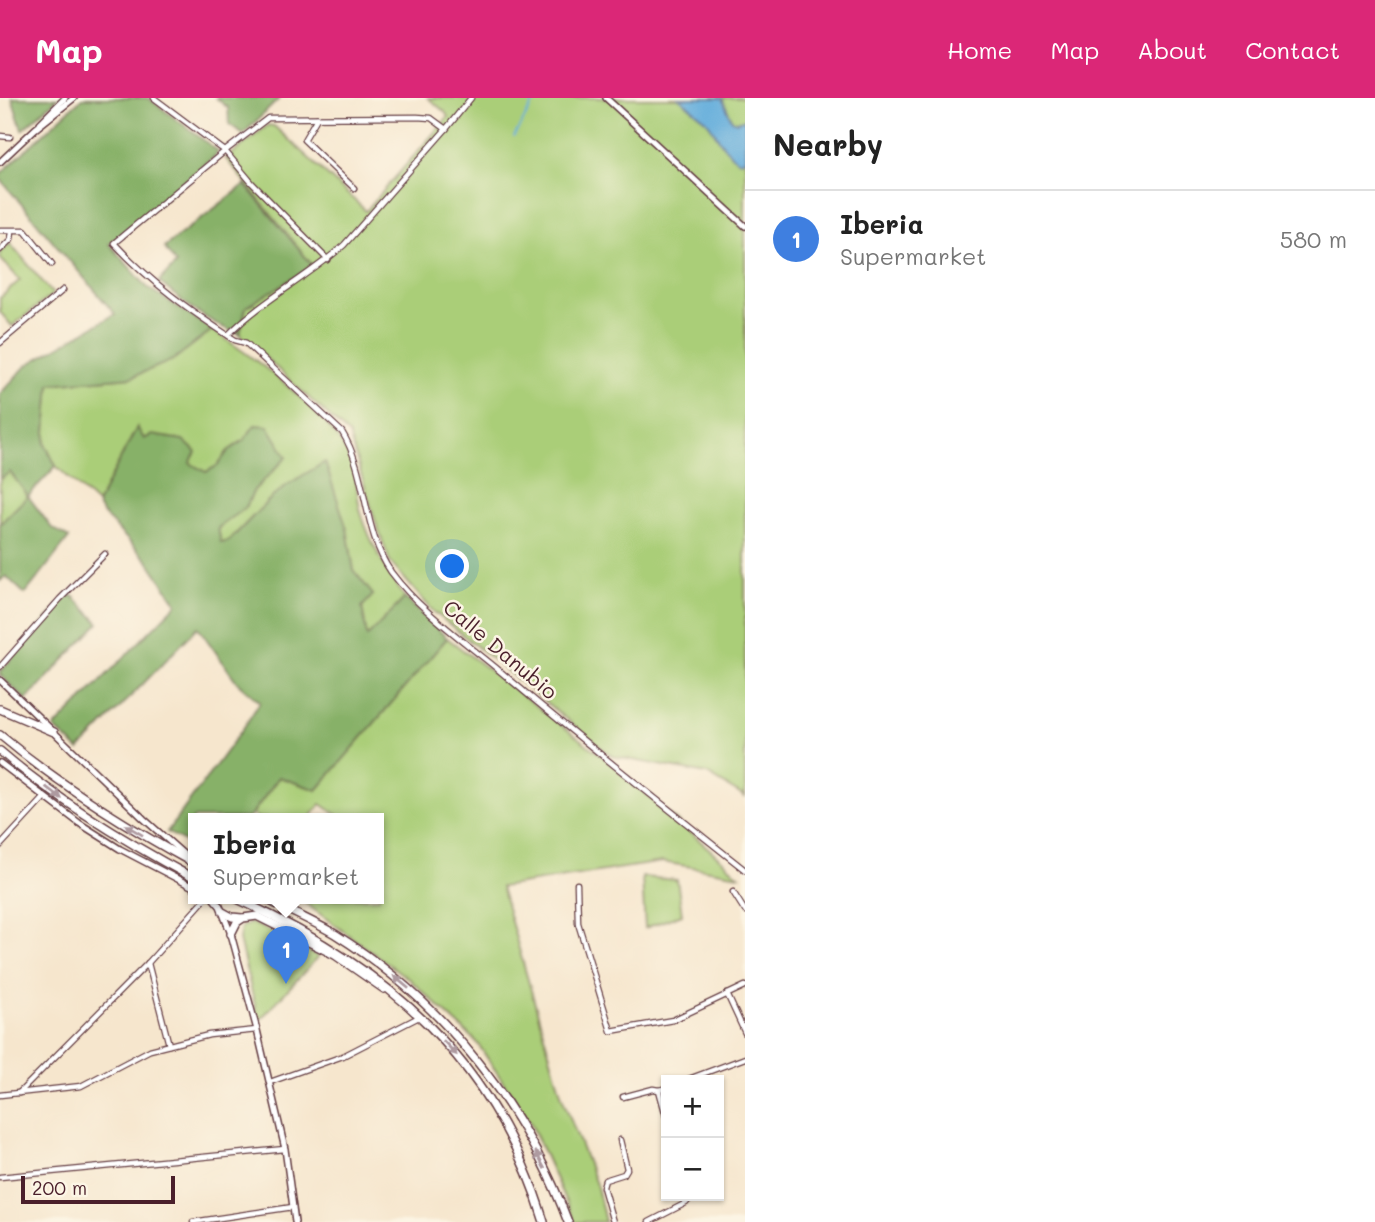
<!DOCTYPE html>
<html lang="en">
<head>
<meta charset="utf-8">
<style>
  :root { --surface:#fff; --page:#f2f2f2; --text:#222; --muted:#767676; --line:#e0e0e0; --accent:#db2777 }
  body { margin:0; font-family:Mali,sans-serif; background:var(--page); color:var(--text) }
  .controls { position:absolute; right:21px; bottom:21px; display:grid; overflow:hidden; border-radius:0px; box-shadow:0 2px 5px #0004 }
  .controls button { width:63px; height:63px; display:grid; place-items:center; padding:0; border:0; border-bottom:2px solid var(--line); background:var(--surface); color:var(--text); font:35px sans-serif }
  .scale { position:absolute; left:21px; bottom:18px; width:154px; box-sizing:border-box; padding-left:7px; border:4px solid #4a1f2b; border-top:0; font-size:19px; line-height:24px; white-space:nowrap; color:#4a1f2b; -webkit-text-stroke:5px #fcf5e5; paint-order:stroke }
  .you { position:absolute; left:453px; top:469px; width:24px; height:24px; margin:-18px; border:5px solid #fff; border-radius:50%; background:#1a73e8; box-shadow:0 0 0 10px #1a73e833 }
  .badge { display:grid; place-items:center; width:46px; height:46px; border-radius:50%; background:var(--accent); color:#fff; font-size:23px; font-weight:700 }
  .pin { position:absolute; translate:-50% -58px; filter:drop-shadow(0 2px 4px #0008) }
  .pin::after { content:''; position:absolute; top:37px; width:24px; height:21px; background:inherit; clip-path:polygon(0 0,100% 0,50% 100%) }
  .popup { position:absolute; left:188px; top:715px; width:196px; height:91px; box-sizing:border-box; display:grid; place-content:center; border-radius:0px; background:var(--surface); filter:drop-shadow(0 2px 5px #0005); font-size:23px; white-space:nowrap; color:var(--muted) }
  .popup b { font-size:26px; color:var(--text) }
  .popup::after { content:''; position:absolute; left:50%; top:100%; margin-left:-14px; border:14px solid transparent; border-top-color:var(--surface) }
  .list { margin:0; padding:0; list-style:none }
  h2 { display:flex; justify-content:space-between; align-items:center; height:91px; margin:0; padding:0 28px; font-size:30px }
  h2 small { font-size:23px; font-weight:400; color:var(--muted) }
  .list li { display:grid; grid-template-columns:46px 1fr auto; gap:21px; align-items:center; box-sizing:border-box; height:98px; padding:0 28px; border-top:2px solid var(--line) }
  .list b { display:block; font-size:26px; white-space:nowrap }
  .list p { margin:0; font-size:23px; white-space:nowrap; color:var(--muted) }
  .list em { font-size:23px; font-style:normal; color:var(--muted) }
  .map { position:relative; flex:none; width:745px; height:1124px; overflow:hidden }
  header { display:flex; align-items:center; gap:42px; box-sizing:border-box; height:98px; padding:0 35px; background:var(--accent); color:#fff }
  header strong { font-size:33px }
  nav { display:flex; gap:38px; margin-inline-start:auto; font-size:24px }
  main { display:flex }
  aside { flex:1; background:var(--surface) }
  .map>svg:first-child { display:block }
</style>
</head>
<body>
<header>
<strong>Map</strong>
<nav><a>Home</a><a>Map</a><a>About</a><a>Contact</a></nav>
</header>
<main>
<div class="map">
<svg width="745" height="1124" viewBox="0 0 745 1124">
  <rect width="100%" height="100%" fill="#fcf5e5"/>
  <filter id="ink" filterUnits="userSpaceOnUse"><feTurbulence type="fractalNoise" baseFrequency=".0143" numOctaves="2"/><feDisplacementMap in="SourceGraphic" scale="14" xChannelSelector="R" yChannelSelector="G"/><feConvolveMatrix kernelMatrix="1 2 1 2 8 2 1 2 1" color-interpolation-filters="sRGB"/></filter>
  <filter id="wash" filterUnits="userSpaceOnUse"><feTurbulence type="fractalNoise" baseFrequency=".00686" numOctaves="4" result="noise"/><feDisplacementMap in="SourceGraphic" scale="28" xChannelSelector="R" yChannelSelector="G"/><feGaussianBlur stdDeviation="1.57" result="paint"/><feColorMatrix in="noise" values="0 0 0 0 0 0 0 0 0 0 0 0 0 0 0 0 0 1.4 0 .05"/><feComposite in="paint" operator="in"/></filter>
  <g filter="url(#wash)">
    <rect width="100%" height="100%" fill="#f6e6cd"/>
    <!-- green -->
    <g fill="#aace78" stroke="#7a7652" stroke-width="2">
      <path d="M428 0H745V699L707 676 612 658 433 513 390 464 377 428 349 337 240 236 246 209 312 167 226 61 268 27 274 28 366 113 448 19 445 14Z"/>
      <path d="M10 145 53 196 12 228 0 214V200L20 182 0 160V154Z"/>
      <path d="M212 232C255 260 331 316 351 363 358 379 356 398 361 415 371 447 387 473 405 500L367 539 362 508 373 497 354 473 347 431 269 402 229 443 221 446 218 430 246 409 254 392 287 359 255 327 244 342 228 353 217 368 206 375 144 341 137 330 97 406 56 368 45 346 50 286 132 279 173 262Z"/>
      <path d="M10 373 28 398 0 426V381Z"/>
      <path d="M447 540 610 664 739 777 662 764 501 789 562 999 597 1089 605 1124H575L531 1026 476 943 409 881 298 800H379V720H342L321 706 310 720H258L252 716 279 679 317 692Z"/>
      <path d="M642 779 677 782 682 816 645 830Z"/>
      <path d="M251 825 286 840 318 859 259 923 239 842 241 829Z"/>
    </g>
    <!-- forest -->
    <g fill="#87b168" stroke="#68684a" stroke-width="2">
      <path d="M12 0H58L22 32Z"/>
      <path d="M82 0H148L218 53 215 58 109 146 147 189 212 232 173 262 132 279 50 286 45 346 56 368 28 398 51 429 69 440 25 496 6 478 0 483V426L28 398 10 374 0 381V296L27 267 115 216 0 81V76Z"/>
      <path d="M216 0H280L243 36 229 26 228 10Z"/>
      <path d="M245 87 313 168 246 209 240 236C212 228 180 202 159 184L176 166 164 149Z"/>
      <path d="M255 327 268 328 287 359 254 392 246 409 218 430 221 445 229 443 269 402 287 387 325 364 347 431 354 473 373 497 362 509 367 539 405 500 447 540 317 692 279 679 249 720H193V749L167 734 244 629 260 604 237 584 198 529 79 652 54 630 177 506 148 463 102 415 97 406 137 329 144 341 152 337 183 342 196 354 190 365 206 374 217 368 228 353 244 342Z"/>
      <path d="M72 497 99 525 26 602 0 577V574L65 500Z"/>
    </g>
    <!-- water -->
    <path fill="#64addc" stroke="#576684" stroke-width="2" d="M679 0H722L732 22 737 24 745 21V61L740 63 732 58 724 49 707 23Z"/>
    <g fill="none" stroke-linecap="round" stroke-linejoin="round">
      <!-- stream -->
      <path stroke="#64addc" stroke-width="2" d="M514 39 536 0"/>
    </g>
  </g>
  <g filter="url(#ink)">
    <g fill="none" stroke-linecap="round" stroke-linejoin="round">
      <defs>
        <g id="minor">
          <path d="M154 0 225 53 114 145C151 185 189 212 235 242L246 245 342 334C368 376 362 432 391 474 420 513 464 543 501 574 581 642 663 707 745 772"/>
          <path d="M317 20 304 42 354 90"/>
          <path d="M0 38 10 39"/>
          <path d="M0 132H25L52 166"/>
          <path d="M0 152 11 141 12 133"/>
          <path d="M328 162 252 85 225 53 268 20 417 19 431 20 446 31 471 0"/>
          <path d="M228 237C264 201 307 180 344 147L446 31"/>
          <path d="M0 245 63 192"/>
          <path d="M0 569 60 501 105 456"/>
          <path d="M0 748 44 700"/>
          <path d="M577 786 578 825 611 933 673 922 745 888"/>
          <path d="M733 794 745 813"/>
          <path d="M148 865 169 947"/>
          <path d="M727 896 745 935"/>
          <path d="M686 982 745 960"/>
          <path d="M270 984 343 958 419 919"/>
          <path d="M666 990 659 992 666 1018"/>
          <path d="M19 995 148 865 206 800"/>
          <path d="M0 997 81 988 150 952 209 937 257 932"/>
          <path d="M623 999 653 991 659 992"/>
          <path d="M0 1079 285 1051"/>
          <path d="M193 1124 293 1109"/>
          <path d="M613 1124 603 1089 605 1082 624 1076 627 1071 620 1042"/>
          <path d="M649 1124 686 1105 692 1098"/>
        </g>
        <g id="tertiary">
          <path d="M606 0 745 128"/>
          <path d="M40 25 65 0"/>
          <path d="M0 64 35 31 74 0"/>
          <path d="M0 582 144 721 188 760"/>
          <path d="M0 665 79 725 120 751 193 789"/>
          <path d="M213 800 220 808 231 836 257 932 285 1051 295 1124"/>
        </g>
        <g id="trunk">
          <path d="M0 611 54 634"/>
          <path d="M0 637C60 687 125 728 193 765"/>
          <path d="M0 653C58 703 126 744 193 780"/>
          <path d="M235 800C386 868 495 961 544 1124"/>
          <path d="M264 800C287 812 313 823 335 836 442 903 524 1006 568 1124"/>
          <path d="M223 814 232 819 242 820"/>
          <path d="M231 836 237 824 243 820 257 818 335 857 384 891"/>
        </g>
      </defs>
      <!-- minor casing -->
      <use href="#minor" stroke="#643d43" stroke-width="7"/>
      <!-- tertiary casing -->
      <use href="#tertiary" stroke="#643d43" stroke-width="8"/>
      <!-- trunk casing -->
      <use href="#trunk" stroke="#643d43" stroke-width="10"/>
      <!-- minor -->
      <use href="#minor" stroke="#fff" stroke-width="4.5"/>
      <!-- tertiary -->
      <use href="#tertiary" stroke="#fff" stroke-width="5"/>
      <!-- trunk -->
      <use href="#trunk" stroke="#fff" stroke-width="7"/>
    </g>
    <!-- one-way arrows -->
    <defs><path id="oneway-solid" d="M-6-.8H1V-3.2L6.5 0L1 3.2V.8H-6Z" transform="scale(1.75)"/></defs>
    <g fill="#ae9aa0">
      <use href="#oneway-solid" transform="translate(54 695) rotate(37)"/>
      <use href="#oneway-solid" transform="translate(134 732) rotate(-149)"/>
      <use href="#oneway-solid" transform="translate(401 884) rotate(-140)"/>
      <use href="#oneway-solid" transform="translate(450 950) rotate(47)"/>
      <use href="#oneway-solid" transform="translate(540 1062) rotate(-118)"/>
    </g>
  </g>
  <g text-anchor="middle" stroke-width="5" stroke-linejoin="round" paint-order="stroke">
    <!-- street labels -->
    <g font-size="21" fill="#4a1f2b" stroke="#fcf5e5">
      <text transform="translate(500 552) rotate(40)" y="7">Calle Danubio</text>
    </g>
  </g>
</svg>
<div class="controls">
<button>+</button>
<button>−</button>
</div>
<div class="scale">200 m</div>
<div class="you"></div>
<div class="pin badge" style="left:286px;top:886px;background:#3f7fe0">1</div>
<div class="popup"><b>Iberia</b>Supermarket</div>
</div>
<aside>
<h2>Nearby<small></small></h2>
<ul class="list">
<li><span class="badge" style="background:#3f7fe0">1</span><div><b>Iberia</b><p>Supermarket</p></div><em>580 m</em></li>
</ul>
</aside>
</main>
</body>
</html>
